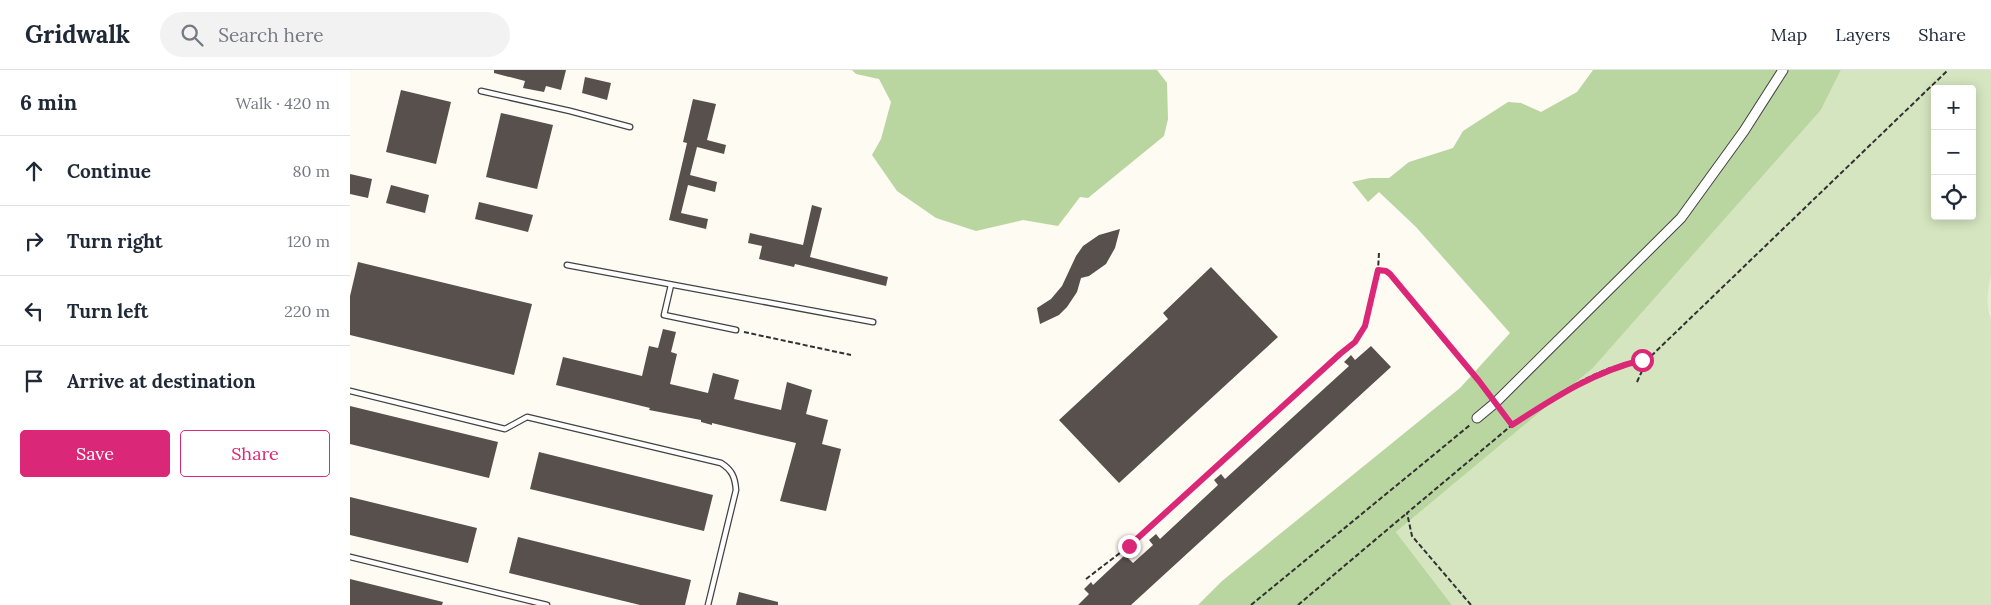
<!DOCTYPE html>
<html lang="en">
<head>
<meta charset="utf-8">
<style>
  :root { --surface:#fff; --page:#f2f2f3; --text:#1f2937; --muted:#747a83; --line:#e0e1e3; --accent:#db2777 }
  body { margin:0; font-family:Lora,serif; background:var(--page); color:var(--text) }
  .controls { position:absolute; right:15px; top:15px; display:grid; overflow:hidden; border-radius:5px; box-shadow:0 2px 12px #0003 }
  .controls button { width:45px; height:45px; display:grid; place-items:center; padding:0; border:0; border-bottom:1px solid var(--line); background:var(--surface); color:var(--text); font:25px sans-serif }
  .stop { position:absolute; width:15px; height:15px; margin:-11px; border:4px solid #db2777; border-radius:50%; background:#fff }
  .stop.end { background:#db2777; border-color:#fff; box-shadow:0 1px 5px #0008 }
  .list { margin:0; padding:0; list-style:none }
  h2 { display:flex; justify-content:space-between; align-items:center; height:65px; margin:0; padding:0 20px; font-size:21px }
  h2 small { font-size:16px; font-weight:400; color:var(--muted) }
  .list li { display:grid; grid-template-columns:32px 1fr auto; gap:15px; align-items:center; box-sizing:border-box; height:70px; padding:0 20px; border-top:1px solid var(--line) }
  .list b { display:block; font-size:19px; white-space:nowrap }
  .list em { font-size:16px; font-style:normal; color:var(--muted) }
  .actions { display:flex; gap:10px; padding:15px 20px }
  .actions a { flex:1; padding:11px 0; border:1px solid var(--accent); border-radius:5px; text-align:center; font-size:18px; color:var(--accent) }
  .actions .main { background:var(--accent); color:#fff }
  .icon { flex:none; width:28px; height:28px; fill:none; stroke:currentColor; stroke-width:2; stroke-linecap:round; stroke-linejoin:round }
  .map { position:relative; flex:none; width:1641px; height:535px; overflow:hidden }
  header { display:flex; align-items:center; gap:30px; box-sizing:border-box; height:70px; padding:0 25px; background:var(--surface); border-bottom:1px solid var(--line) }
  header strong { font-size:24px }
  nav { display:flex; gap:28px; margin-inline-start:auto; font-size:18px }
  .search { width:350px; height:45px; background:var(--page); display:flex; align-items:center; gap:12px; box-sizing:border-box; padding:0 18px; border-radius:28px; color:var(--muted); font-size:19px }
  main { display:flex }
  aside { flex:1; background:var(--surface) }
  .map>svg:first-child { display:block }
</style>
</head>
<body>
<header>
<strong>Gridwalk</strong>
<div class="search"><svg class="icon" aria-label="search" viewBox="0 0 24 24"><circle cx="10" cy="10" r="6"/><path d="M15 15l6 6"/></svg>Search here</div>
<nav><a>Map</a><a>Layers</a><a>Share</a></nav>
</header>
<main>
<aside>
<h2>6 min<small>Walk · 420 m</small></h2>
<ul class="list">
<li><svg class="icon" aria-label="ahead" viewBox="0 0 24 24"><path d="M12 20V5M6 11l6-6 6 6"/></svg><div><b>Continue</b></div><em>80 m</em></li>
<li><svg class="icon" aria-label="right" viewBox="0 0 24 24"><path d="M7 20v-9h11M14 6l5 5-5 5"/></svg><div><b>Turn right</b></div><em>120 m</em></li>
<li><svg class="icon" aria-label="left" viewBox="0 0 24 24"><path d="M17 20v-9H6M10 6l-5 5 5 5"/></svg><div><b>Turn left</b></div><em>220 m</em></li>
<li><svg class="icon" aria-label="arrive" viewBox="0 0 24 24"><path d="M6 21V4h12l-3 4 3 4H6"/></svg><div><b>Arrive at destination</b></div></li>
</ul>
<div class="actions"><a class="main">Save</a><a>Share</a></div>
</aside>
<div class="map">
<svg width="1641" height="535" viewBox="0 0 1641 535">
  <rect width="100%" height="100%" fill="#fefbf3"/>
  <!-- green -->
  <path fill="#d4e5bf" fill-rule="evenodd" d="M1491 0H1641V535H1102L1046 462 1243 298 1471 40ZM1585 19H1622V146H1585Z"/>
  <!-- forest -->
  <g fill="#b9d5a0">
    <path d="M502 0H807L817 13 818 49 814 66 738 128 730 127 708 156 673 150 626 161 586 148 547 121 522 85 531 69 541 32 529 9 506 4Z"/>
    <path d="M1243 0H1491L1471 40 1243 298 1046 462 1102 535H848L872 511 1110 318 1160 263 1066 157 1029 122 1018 132 1002 112 1020 108H1039L1059 92 1103 78 1113 61 1158 32 1171 33 1191 42 1227 22Z"/>
  </g>
  <!-- pitch -->
  <path fill="#e4eed0" d="M1641 204V249C1635 235 1638 219 1641 204Z"/>
  <!-- building -->
  <g fill="#57504d">
    <path d="M144 0H216L211 20 196 16 194 22 173 18 175 11 144 3Z"/>
    <path d="M235 7 261 13 257 30 232 23Z"/>
    <path d="M51 20 101 32 86 94 36 82Z"/>
    <path d="M343 29 366 34 357 70 376 75 374 84 347 77 340 105 367 112 365 122 338 115 331 143 358 149 356 159 319 150 337 73 333 72Z"/>
    <path d="M151 43 203 55 187 119 136 107Z"/>
    <path d="M0 104 22 109 18 128 0 124Z"/>
    <path d="M41 115 79 125 75 143 36 133Z"/>
    <path d="M129 132 183 145 178 162 125 149Z"/>
    <path d="M462 135 472 138 460 187 538 207 536 216 445 194 444 197 409 189 412 176 398 173 400 163 453 175Z"/>
    <path d="M770 159 765 178 756 194 739 206 731 208 727 222 717 237 709 245 690 254 687 238 701 229 712 216 726 186 733 176 749 165Z"/>
    <path d="M8 192 182 234 164 305 0 265V226Z"/>
    <path d="M861 197 928 267 769 413 709 350 818 249 813 243Z"/>
    <path d="M313 259 326 262 321 282 327 284 320 314 358 323 363 303 389 310 384 329 431 340 437 312 462 320 456 344 478 350 472 374 491 379 476 441 430 431 446 373 362 353V355L351 352V350L299 340 300 338 206 315 213 287 292 306 299 276 308 278Z"/>
    <path d="M1021 276 1041 297 781 535H728L739 524 734 519 741 512 743 515 775 485 783 493 803 475 799 470 806 464 810 469 868 415 864 410 871 404 875 409 999 296 994 292 1001 285 1005 290Z"/>
    <path d="M0 336 148 372 139 408 0 374Z"/>
    <path d="M189 382 363 425 354 461 180 419Z"/>
    <path d="M0 427 127 458 118 493 0 465Z"/>
    <path d="M168 467 341 510 335 535H290L159 503Z"/>
    <path d="M0 509 93 532 92 535H0Z"/>
    <path d="M389 522 428 532V535H386Z"/>
  </g>
  <g fill="none" stroke-linecap="round" stroke-linejoin="round">
    <defs>
      <g id="lane">
        <path d="M131 21 220 41 280 57"/>
        <path d="M217 195 523 252"/>
        <path d="M321 215 314 245 386 260"/>
        <path d="M0 321 155 359 177 347 371 393C382 400 385 407 386 420L358 535"/>
        <path d="M0 487 197 535"/>
      </g>
      <path id="street" d="M1127 348 1145 333 1331 148 1394 61 1433 0"/>
    </defs>
    <!-- lane casing -->
    <use href="#lane" stroke="#424242" stroke-width="7"/>
    <!-- street casing -->
    <use href="#street" stroke="#424242" stroke-width="11"/>
    <!-- path -->
    <g stroke="#313131" stroke-width="2" stroke-dasharray="5 2.5" stroke-linecap="butt">
      <path d="M1029 183 1028 200 1036 201 1040 205 1129 311 1140 325"/>
      <path d="M394 262 501 285"/>
      <path d="M1287 312 1297 290 1598 0"/>
      <path d="M1151 341 1162 355C1202 329 1247 294 1296 290"/>
      <path d="M736 509 779 476 990 284 1005 272 1015 256 1028 200"/>
      <path d="M901 535 1120 355"/>
      <path d="M948 535 1057 443"/>
      <path d="M1121 535 1062 466 1057 443 1162 355"/>
    </g>
    <!-- lane -->
    <use href="#lane" stroke="#fff" stroke-width="4.5"/>
    <!-- street -->
    <use href="#street" stroke="#fff" stroke-width="9"/>
  </g>
  <g fill="none" stroke-linecap="round" stroke-linejoin="round">
    <!-- route -->
    <path stroke="#db2777" stroke-width="6" d="M779 476 990 284 1005 272 1015 256 1028 200 1036 201 1040 204 1129 311 1162 355C1204 328 1243 302 1292 290"/>
  </g>
</svg>
<div class="controls">
<button>+</button>
<button>−</button>
<button><svg class="icon" aria-label="locate" viewBox="0 0 24 24"><circle cx="12" cy="12" r="6"/><path d="M12 2v4M12 18v4M2 12h4M18 12h4"/></svg></button>
</div>
<div class="stop" style="left:1292px;top:290px"></div>
<div class="stop end" style="left:779px;top:476px"></div>
</div>
</main>
</body>
</html>
